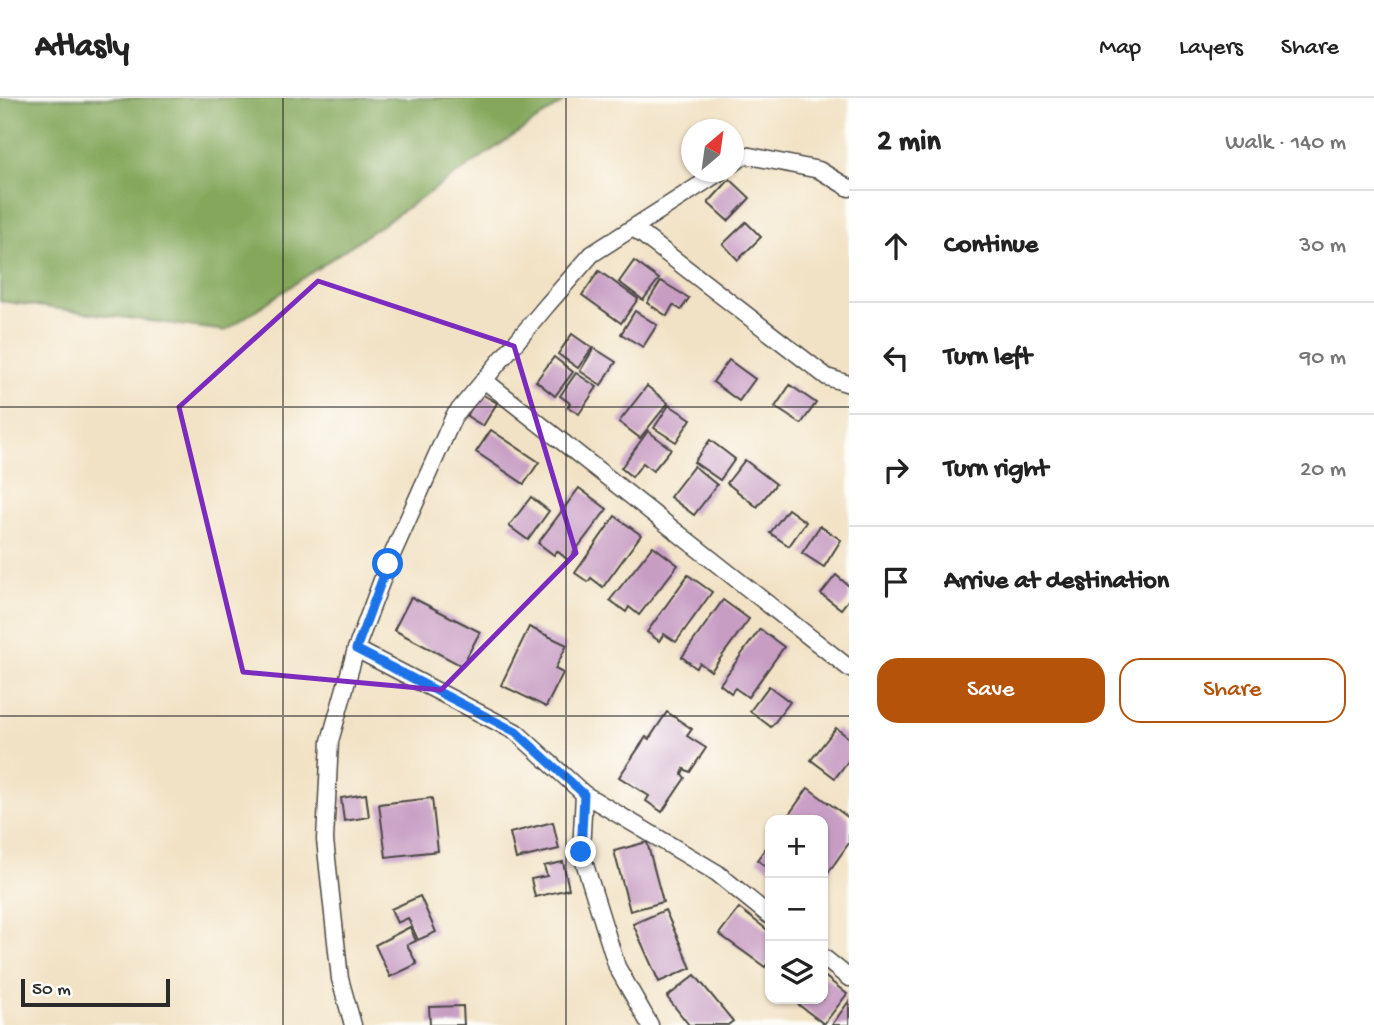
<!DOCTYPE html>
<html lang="en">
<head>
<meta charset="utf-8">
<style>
  :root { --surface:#fff; --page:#f2f2f2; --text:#222; --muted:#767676; --line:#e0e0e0; --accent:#b45309 }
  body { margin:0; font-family:"Gochi Hand",sans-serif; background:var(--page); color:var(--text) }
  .controls { position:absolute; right:21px; bottom:21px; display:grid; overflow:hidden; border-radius:14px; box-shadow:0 2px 5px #0004 }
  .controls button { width:63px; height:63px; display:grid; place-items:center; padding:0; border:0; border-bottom:2px solid var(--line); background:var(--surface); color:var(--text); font:35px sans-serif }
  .compass { position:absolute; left:681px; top:21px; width:63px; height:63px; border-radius:50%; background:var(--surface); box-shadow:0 2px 5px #0004; rotate:29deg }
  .scale { position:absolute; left:21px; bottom:18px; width:149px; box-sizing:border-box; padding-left:7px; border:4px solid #2b2b2b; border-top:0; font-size:19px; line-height:24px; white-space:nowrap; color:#2b2b2b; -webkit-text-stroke:5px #fdfcf7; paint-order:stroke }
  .stop { position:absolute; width:21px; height:21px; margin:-16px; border:5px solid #1a73e8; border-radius:50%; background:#fff }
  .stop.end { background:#1a73e8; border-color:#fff; box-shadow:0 2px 7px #0008 }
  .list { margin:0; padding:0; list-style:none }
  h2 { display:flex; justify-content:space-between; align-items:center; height:91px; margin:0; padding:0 28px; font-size:30px }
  h2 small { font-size:23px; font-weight:400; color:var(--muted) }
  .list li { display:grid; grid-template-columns:46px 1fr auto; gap:21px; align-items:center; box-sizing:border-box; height:112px; padding:0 28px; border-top:2px solid var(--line) }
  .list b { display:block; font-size:26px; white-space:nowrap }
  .list em { font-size:23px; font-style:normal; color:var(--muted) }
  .actions { display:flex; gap:14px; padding:21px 28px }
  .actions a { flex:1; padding:16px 0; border:2px solid var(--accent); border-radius:21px; text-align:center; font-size:24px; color:var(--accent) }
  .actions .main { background:var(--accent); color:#fff }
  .icon { flex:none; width:38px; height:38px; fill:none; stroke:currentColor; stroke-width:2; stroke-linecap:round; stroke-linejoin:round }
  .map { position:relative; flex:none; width:849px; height:927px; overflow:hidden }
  header { display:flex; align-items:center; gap:42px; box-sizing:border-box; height:98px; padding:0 35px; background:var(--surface); border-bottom:2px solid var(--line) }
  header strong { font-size:33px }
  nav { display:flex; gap:38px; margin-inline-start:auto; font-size:24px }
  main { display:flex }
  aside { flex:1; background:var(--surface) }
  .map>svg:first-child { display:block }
</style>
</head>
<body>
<header>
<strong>Atlasly</strong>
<nav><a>Map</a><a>Layers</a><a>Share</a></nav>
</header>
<main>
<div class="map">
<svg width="849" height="927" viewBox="0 0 849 927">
  <rect width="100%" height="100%" fill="#fdfcf7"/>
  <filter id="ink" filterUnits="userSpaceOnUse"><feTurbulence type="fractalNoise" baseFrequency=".0143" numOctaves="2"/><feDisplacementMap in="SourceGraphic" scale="14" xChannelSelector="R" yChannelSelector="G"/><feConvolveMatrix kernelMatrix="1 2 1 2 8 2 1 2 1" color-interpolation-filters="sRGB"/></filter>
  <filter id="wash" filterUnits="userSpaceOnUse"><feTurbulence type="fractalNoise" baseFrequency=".00686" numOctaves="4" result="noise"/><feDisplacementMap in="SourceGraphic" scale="28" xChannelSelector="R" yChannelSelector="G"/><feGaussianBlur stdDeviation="1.57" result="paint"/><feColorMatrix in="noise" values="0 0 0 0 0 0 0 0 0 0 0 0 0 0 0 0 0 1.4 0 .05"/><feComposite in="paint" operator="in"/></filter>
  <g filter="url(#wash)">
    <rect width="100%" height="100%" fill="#f2e2c5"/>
    <!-- forest -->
    <path fill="#84a75c" stroke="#586944" stroke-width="2" d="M0 0H569L225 233 0 203Z"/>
    <g id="blocks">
      <!-- building -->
      <g fill="#c79dc4">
        <path d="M730 81 750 100 728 123 708 105Z"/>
        <path d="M746 124 761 139 738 162 723 146Z"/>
        <path d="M634 163 659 181 643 202 619 184Z"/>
        <path d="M599 173 638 201 621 225 582 197Z"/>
        <path d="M661 183 689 200 681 212 673 207 667 218 647 205Z"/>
        <path d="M635 213 657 227 643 249 621 236Z"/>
        <path d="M572 236 592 250 578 270 558 256Z"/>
        <path d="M594 250 616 264 601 287 580 273Z"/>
        <path d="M554 259 573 274 555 298 536 283Z"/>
        <path d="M729 262 755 281 739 303 713 284Z"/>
        <path d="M576 275 597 289 579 316 568 309 570 305 560 298Z"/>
        <path d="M790 287 816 305 801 326 775 309Z"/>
        <path d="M647 288 668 305 640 340 619 324Z"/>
        <path d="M480 295 497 305 483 328 467 318Z"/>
        <path d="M669 307 691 321 676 344 654 330Z"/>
        <path d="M491 332 539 364 524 386 476 354Z"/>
        <path d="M648 333 671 351 653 373 643 365 632 379 621 370Z"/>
        <path d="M710 342 735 361 720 382 694 364Z"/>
        <path d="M745 362 776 386 757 409 727 385Z"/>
        <path d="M694 368 717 387 694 417 670 399Z"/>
        <path d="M579 390 607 411 568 462 557 453 554 457 538 445Z"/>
        <path d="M531 399 549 413 528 442 509 428Z"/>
        <path d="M788 411 806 424 789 448 770 435Z"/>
        <path d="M615 418 641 437 603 489 591 480 588 484 575 475Z"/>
        <path d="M820 428 841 442 824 469 802 455Z"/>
        <path d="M653 448 678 467 639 517 629 509 626 514 610 502Z"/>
        <path d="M688 477 712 494 676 544 664 536 659 543 647 534Z"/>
        <path d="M836 477 849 488V501L841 511 821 496Z"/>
        <path d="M411 499 480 534 462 568 394 532Z"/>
        <path d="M723 502 749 521 711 573 700 565 696 570 682 559Z"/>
        <path d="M529 529 567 547 555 571 563 575 546 609 501 587Z"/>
        <path d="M760 531 784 549 748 599 735 590 731 595 720 586Z"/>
        <path d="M769 588 790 604 771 629 750 613Z"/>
        <path d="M667 614 692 631 687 638 706 650 690 674 684 671 682 676 685 680 662 714 646 703 649 698 619 679 646 639 649 641Z"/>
        <path d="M836 630 849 640V662L835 680 811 662Z"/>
        <path d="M808 690 849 720V745L823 782V722H785Z"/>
        <path d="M366 696 369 719 344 723 341 700Z"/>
        <path d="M432 700 438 753 386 759 379 706Z"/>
        <path d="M553 724 559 751 516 761 510 735Z"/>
        <path d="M647 744 663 804 630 813 614 753Z"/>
        <path d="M770 744V771L757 762Z"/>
        <path d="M563 764 569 791 535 799 531 781 547 778 544 768Z"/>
        <path d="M420 798 436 834 418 842 408 820 397 825 391 811Z"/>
        <path d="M739 810 770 834V862L765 869 719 836Z"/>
        <path d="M665 812 691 870 659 884 633 826Z"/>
        <path d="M410 829 416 843 407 847 417 866 390 879 375 847Z"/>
        <path d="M695 877 733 923 728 927H689L667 899Z"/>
        <path d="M823 877 847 896 824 926 791 901H823Z"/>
        <path d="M849 903V927H832Z"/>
        <path d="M463 908 464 927H430L429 909Z"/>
      </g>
    </g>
  </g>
  <g filter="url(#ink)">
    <use href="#blocks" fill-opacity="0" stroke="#494642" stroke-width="2"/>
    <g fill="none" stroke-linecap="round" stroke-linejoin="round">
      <defs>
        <g id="minor">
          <path d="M734 65 745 57 819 72 849 90"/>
          <path d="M635 131 827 279 849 286"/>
          <path d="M484 282 849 570"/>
          <path d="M356 551 516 634 584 696 717 775 770 818"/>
          <path d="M584 696 581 754 617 869 650 927"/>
          <path d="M823 859 849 880"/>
          <path d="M353 927 340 881 325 742 330 643 356 551 388 466 454 318 548 206 592 156 720 74"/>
        </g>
      </defs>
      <!-- minor casing -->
      <use href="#minor" stroke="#494642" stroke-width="19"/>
      <!-- minor -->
      <use href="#minor" stroke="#fff" stroke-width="16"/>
    </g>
  </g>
  <g fill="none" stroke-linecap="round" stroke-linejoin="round" filter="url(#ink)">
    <!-- route -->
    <path stroke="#1a73e8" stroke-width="9" d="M388 466 356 551 516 634 584 696 581 754"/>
  </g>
  <!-- marked area -->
  <path fill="none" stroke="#7b2cbf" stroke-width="5" stroke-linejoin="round" d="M318 183 514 248 576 455 441 592 243 574 179 309Z"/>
  <!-- grid -->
  <path fill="none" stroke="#2b2b2b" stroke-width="2" stroke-opacity="0.55" d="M283 0V927M566 0V927M0 309H849M0 618H849"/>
</svg>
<div class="controls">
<button>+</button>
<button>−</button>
<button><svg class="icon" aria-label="layers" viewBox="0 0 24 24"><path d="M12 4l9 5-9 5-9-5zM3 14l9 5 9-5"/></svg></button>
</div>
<svg class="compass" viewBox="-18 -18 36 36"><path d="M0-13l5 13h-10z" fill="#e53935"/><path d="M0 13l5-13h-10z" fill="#767676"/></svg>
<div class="scale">50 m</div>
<div class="stop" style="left:388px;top:466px"></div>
<div class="stop end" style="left:581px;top:754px"></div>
</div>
<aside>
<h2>2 min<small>Walk · 140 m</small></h2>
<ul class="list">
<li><svg class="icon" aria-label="ahead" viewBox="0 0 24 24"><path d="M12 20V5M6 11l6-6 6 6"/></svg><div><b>Continue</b></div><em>30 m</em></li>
<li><svg class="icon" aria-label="left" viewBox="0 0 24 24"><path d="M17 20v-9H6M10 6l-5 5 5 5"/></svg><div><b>Turn left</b></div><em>90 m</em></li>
<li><svg class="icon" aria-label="right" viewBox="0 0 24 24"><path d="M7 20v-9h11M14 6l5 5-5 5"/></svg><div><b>Turn right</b></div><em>20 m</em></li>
<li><svg class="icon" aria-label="arrive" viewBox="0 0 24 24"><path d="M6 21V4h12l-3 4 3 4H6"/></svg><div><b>Arrive at destination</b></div></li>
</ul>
<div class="actions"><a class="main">Save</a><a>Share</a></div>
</aside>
</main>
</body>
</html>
